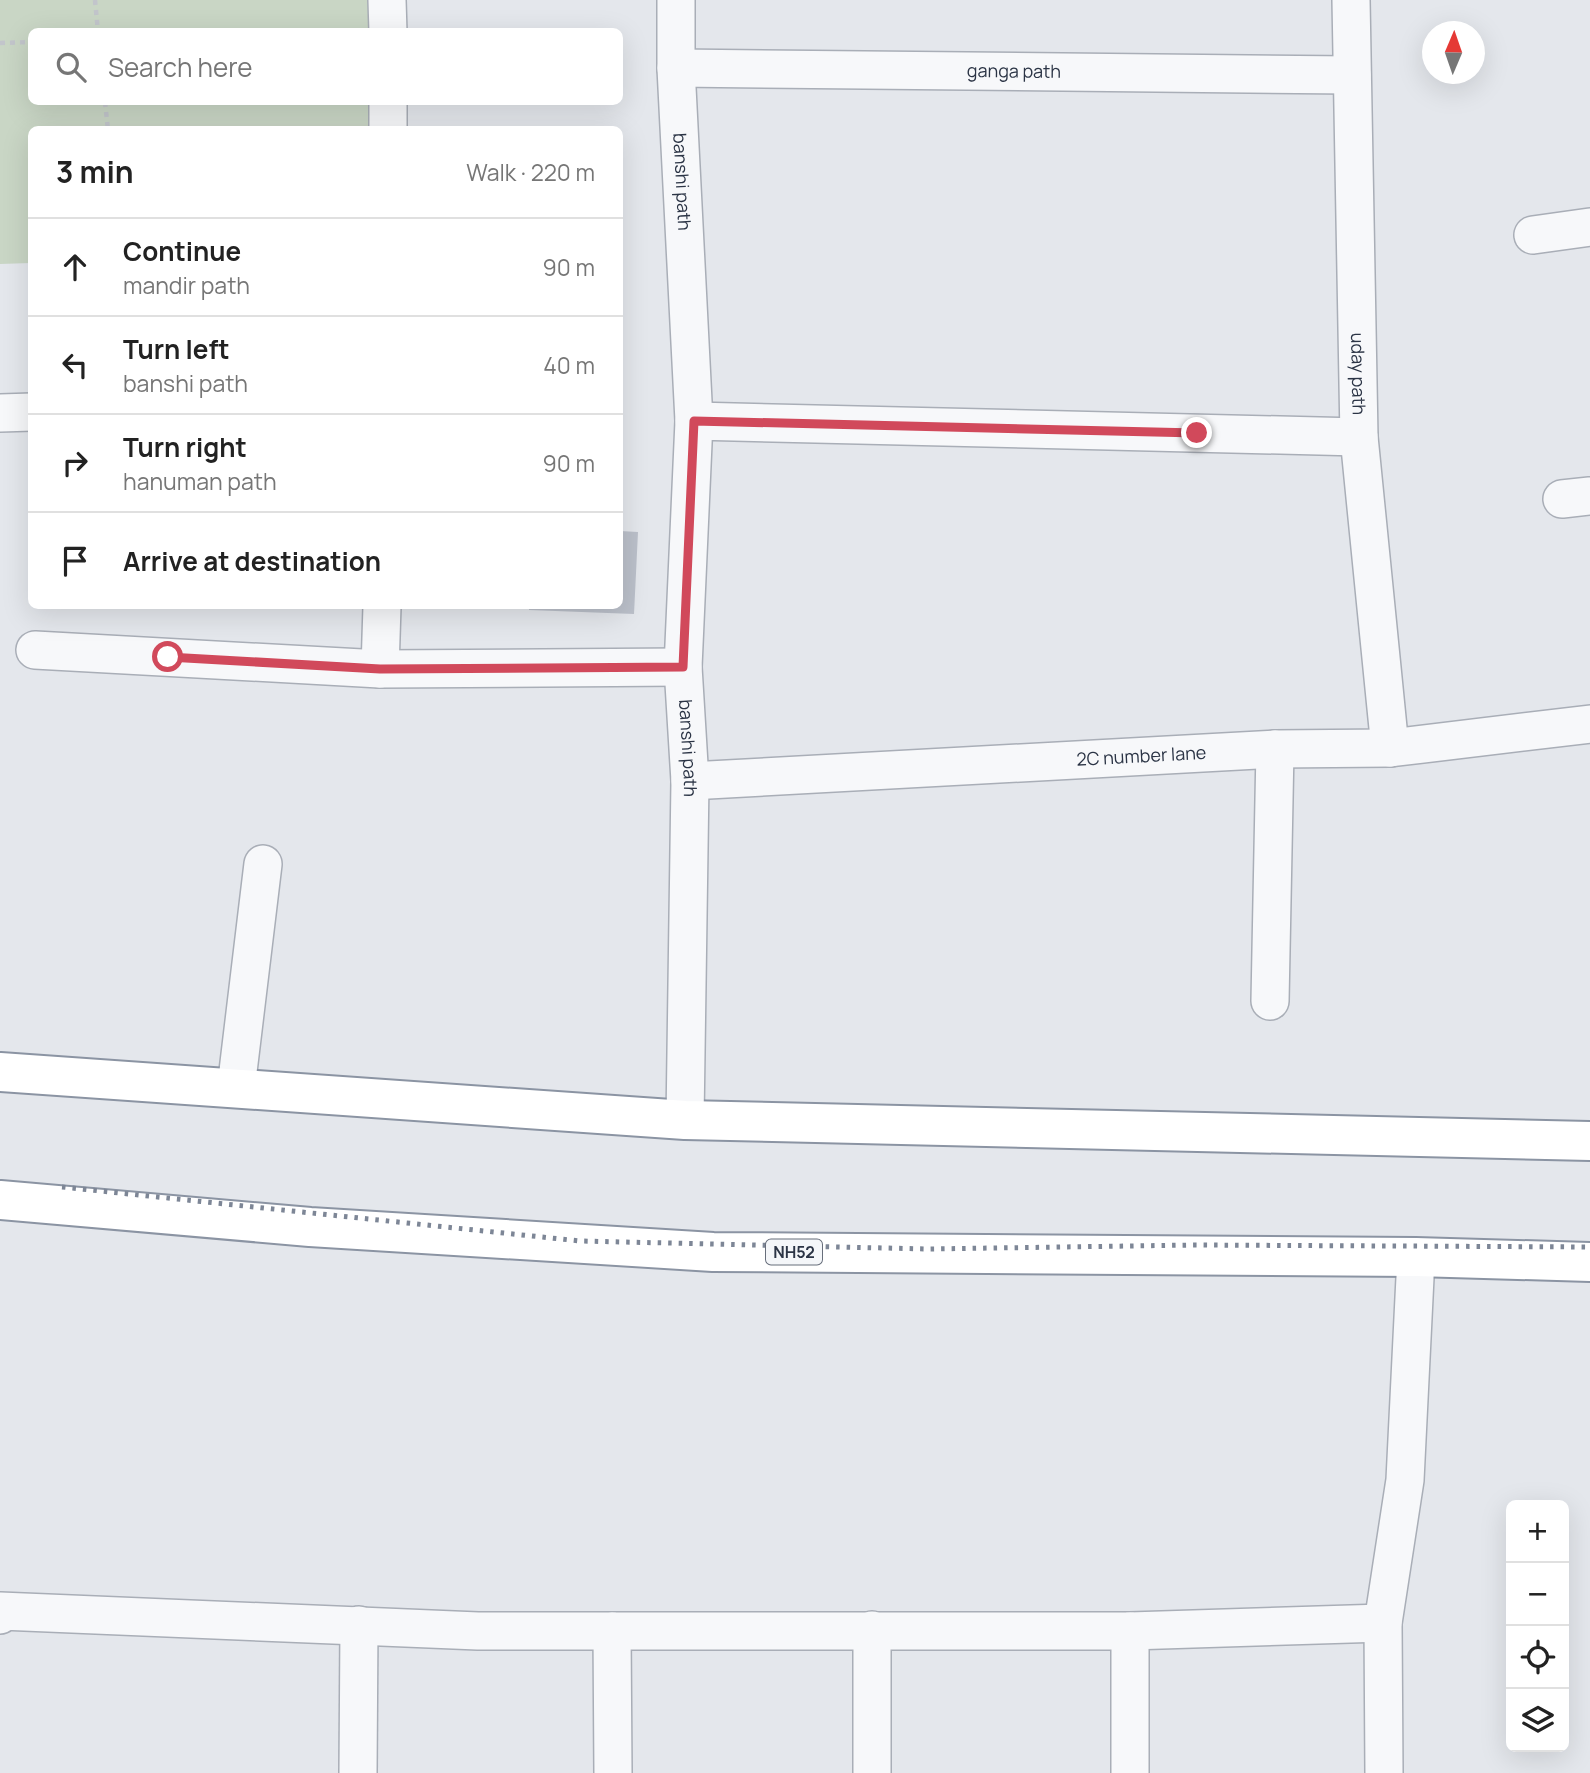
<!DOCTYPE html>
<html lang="en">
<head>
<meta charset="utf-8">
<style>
  :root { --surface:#fff; --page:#f2f2f2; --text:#222; --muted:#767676; --line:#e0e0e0 }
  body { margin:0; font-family:Manrope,sans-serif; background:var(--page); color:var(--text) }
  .controls { position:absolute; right:21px; bottom:21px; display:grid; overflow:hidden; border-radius:10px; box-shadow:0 7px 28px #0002 }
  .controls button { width:63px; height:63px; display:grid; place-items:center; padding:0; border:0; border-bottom:2px solid var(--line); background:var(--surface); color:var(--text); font:35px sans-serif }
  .compass { position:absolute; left:1422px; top:21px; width:63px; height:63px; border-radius:50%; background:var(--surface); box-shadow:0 7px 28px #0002; rotate:2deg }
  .stop { position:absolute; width:21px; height:21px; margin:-16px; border:5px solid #d1495b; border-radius:50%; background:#fff }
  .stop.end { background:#d1495b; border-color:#fff; box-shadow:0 2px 7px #0008 }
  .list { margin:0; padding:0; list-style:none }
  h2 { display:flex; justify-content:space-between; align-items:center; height:91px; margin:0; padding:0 28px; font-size:30px }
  h2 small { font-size:23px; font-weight:400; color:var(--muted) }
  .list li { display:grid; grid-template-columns:46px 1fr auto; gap:21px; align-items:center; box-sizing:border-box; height:98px; padding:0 28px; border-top:2px solid var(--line) }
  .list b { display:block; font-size:26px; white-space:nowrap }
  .list p { margin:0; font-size:23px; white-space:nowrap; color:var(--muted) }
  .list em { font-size:23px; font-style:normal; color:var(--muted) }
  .icon { flex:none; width:38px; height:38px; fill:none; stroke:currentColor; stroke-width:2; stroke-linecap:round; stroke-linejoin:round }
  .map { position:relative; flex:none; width:1590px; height:1773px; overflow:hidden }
  .search { position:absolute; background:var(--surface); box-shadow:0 7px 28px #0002; left:28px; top:28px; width:595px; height:77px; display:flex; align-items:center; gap:18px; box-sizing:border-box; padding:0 24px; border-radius:10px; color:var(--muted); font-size:26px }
  .panel { position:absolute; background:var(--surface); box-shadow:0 7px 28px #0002; left:28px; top:126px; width:595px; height:483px; border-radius:10px }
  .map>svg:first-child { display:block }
</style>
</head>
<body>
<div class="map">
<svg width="1590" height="1773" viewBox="0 0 1590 1773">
  <rect width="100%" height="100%" fill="#e4e7ec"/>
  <!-- green -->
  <path fill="#c9d6c5" d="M0 0H371V31L32 32V102H372V129L32 130 31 263 0 264Z"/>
  <!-- building -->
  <path fill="#bbc0ca" d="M620 531 638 532 634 614 529 610V606H620Z"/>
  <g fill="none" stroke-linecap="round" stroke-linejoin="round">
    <defs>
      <g id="minor">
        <path d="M387 0 388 32"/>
        <path id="s1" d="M676 0V68L694 421 683 667 690 781 685 1120"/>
        <path id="s2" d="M1351 0 1359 437 1390 748"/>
        <path id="s3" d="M676 68 1352 75"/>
        <path d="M388 102V130"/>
        <path d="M1533 235 1590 227"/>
        <path d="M0 413 32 412"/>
        <path d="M694 421 1359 437"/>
        <path d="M1562 499 1590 496"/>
        <path d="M35 650 380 669 683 667"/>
        <path d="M380 669 382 606"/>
        <path id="s4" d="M690 781 1275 749 1390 748 1590 724"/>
        <path d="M1270 1001 1275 749"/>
        <path d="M236 1088 263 864"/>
        <path d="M0 1615V1611L478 1631H1130L1383 1623"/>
        <path d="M872 1630V1773"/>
        <path d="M612 1631 613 1773"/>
        <path d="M1130 1631V1773"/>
        <path d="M358 1773 359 1625"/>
        <path d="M1384 1773 1383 1623 1405 1480 1416 1257"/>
      </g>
      <g id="trunk">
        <path d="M0 1072 685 1120 1590 1141"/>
        <path d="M0 1200 310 1227 713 1252 1416 1257 1590 1262"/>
      </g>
    </defs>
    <!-- minor casing -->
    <use href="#minor" stroke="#a9aeb7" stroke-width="40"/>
    <!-- trunk casing -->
    <use href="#trunk" stroke="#8b94a3" stroke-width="42"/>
    <!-- path -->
    <g stroke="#c2c5cb" stroke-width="4.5" stroke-dasharray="5 5" stroke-linecap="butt">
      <path d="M95 0 98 32"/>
      <path d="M0 43 32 42"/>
      <path d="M105 102 108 130"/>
    </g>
    <!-- minor -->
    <use href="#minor" stroke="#f7f8fa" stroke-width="37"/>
    <!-- trunk -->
    <use href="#trunk" stroke="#fff" stroke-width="38"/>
    <!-- rail -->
    <path stroke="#7d8696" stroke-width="5" stroke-dasharray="3.5 7" stroke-linecap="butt" d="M62 1187 580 1241 927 1249 1195 1245 1590 1247"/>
  </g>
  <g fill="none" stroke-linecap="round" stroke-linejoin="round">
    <!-- route -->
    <path stroke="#d1495b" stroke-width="9" d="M168 657 380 669 683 667 694 421 1197 433"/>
  </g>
  <g text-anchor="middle" stroke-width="7" stroke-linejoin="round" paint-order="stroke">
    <!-- shield labels -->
    <rect fill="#f4f6f9" stroke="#676e7b" stroke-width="2" x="766" y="1239.5" width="56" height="25" rx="5"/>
    <g font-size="16" font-weight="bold" fill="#2b3445">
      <text x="794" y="1258">NH52</text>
    </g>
    <!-- street labels -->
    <g font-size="18" fill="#2b3445" stroke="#f4f6f9">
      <text dy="6" stroke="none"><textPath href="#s3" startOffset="338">ganga path</textPath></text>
      <text dy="6" stroke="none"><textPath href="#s1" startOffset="182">banshi path</textPath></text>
      <text dy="6" stroke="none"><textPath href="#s2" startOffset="374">uday path</textPath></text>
      <text dy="6" stroke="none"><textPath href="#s1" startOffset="749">banshi path</textPath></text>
      <text dy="6" stroke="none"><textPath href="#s4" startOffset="452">2C number lane</textPath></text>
    </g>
  </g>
</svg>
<div class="controls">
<button>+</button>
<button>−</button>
<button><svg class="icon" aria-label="locate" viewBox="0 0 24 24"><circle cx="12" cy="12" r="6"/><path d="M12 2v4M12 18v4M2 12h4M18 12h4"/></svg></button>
<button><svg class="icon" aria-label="layers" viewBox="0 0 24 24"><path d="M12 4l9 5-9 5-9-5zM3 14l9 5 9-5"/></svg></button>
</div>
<svg class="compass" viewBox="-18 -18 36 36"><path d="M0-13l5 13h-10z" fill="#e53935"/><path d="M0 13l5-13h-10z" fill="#767676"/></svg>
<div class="stop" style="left:168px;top:657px"></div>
<div class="stop end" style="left:1197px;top:433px"></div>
<div class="search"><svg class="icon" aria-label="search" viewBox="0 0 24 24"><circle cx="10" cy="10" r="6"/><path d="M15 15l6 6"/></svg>Search here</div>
<section class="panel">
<h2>3 min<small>Walk · 220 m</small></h2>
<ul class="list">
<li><svg class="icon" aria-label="ahead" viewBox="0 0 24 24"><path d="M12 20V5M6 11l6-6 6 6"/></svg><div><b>Continue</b><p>mandir path</p></div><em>90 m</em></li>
<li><svg class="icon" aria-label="left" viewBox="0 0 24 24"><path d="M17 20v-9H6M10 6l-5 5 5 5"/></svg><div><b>Turn left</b><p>banshi path</p></div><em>40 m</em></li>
<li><svg class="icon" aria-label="right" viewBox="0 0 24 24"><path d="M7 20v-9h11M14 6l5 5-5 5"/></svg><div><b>Turn right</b><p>hanuman path</p></div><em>90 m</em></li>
<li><svg class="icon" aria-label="arrive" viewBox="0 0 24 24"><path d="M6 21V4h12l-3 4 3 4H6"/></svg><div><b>Arrive at destination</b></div></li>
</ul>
</section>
</div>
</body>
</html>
